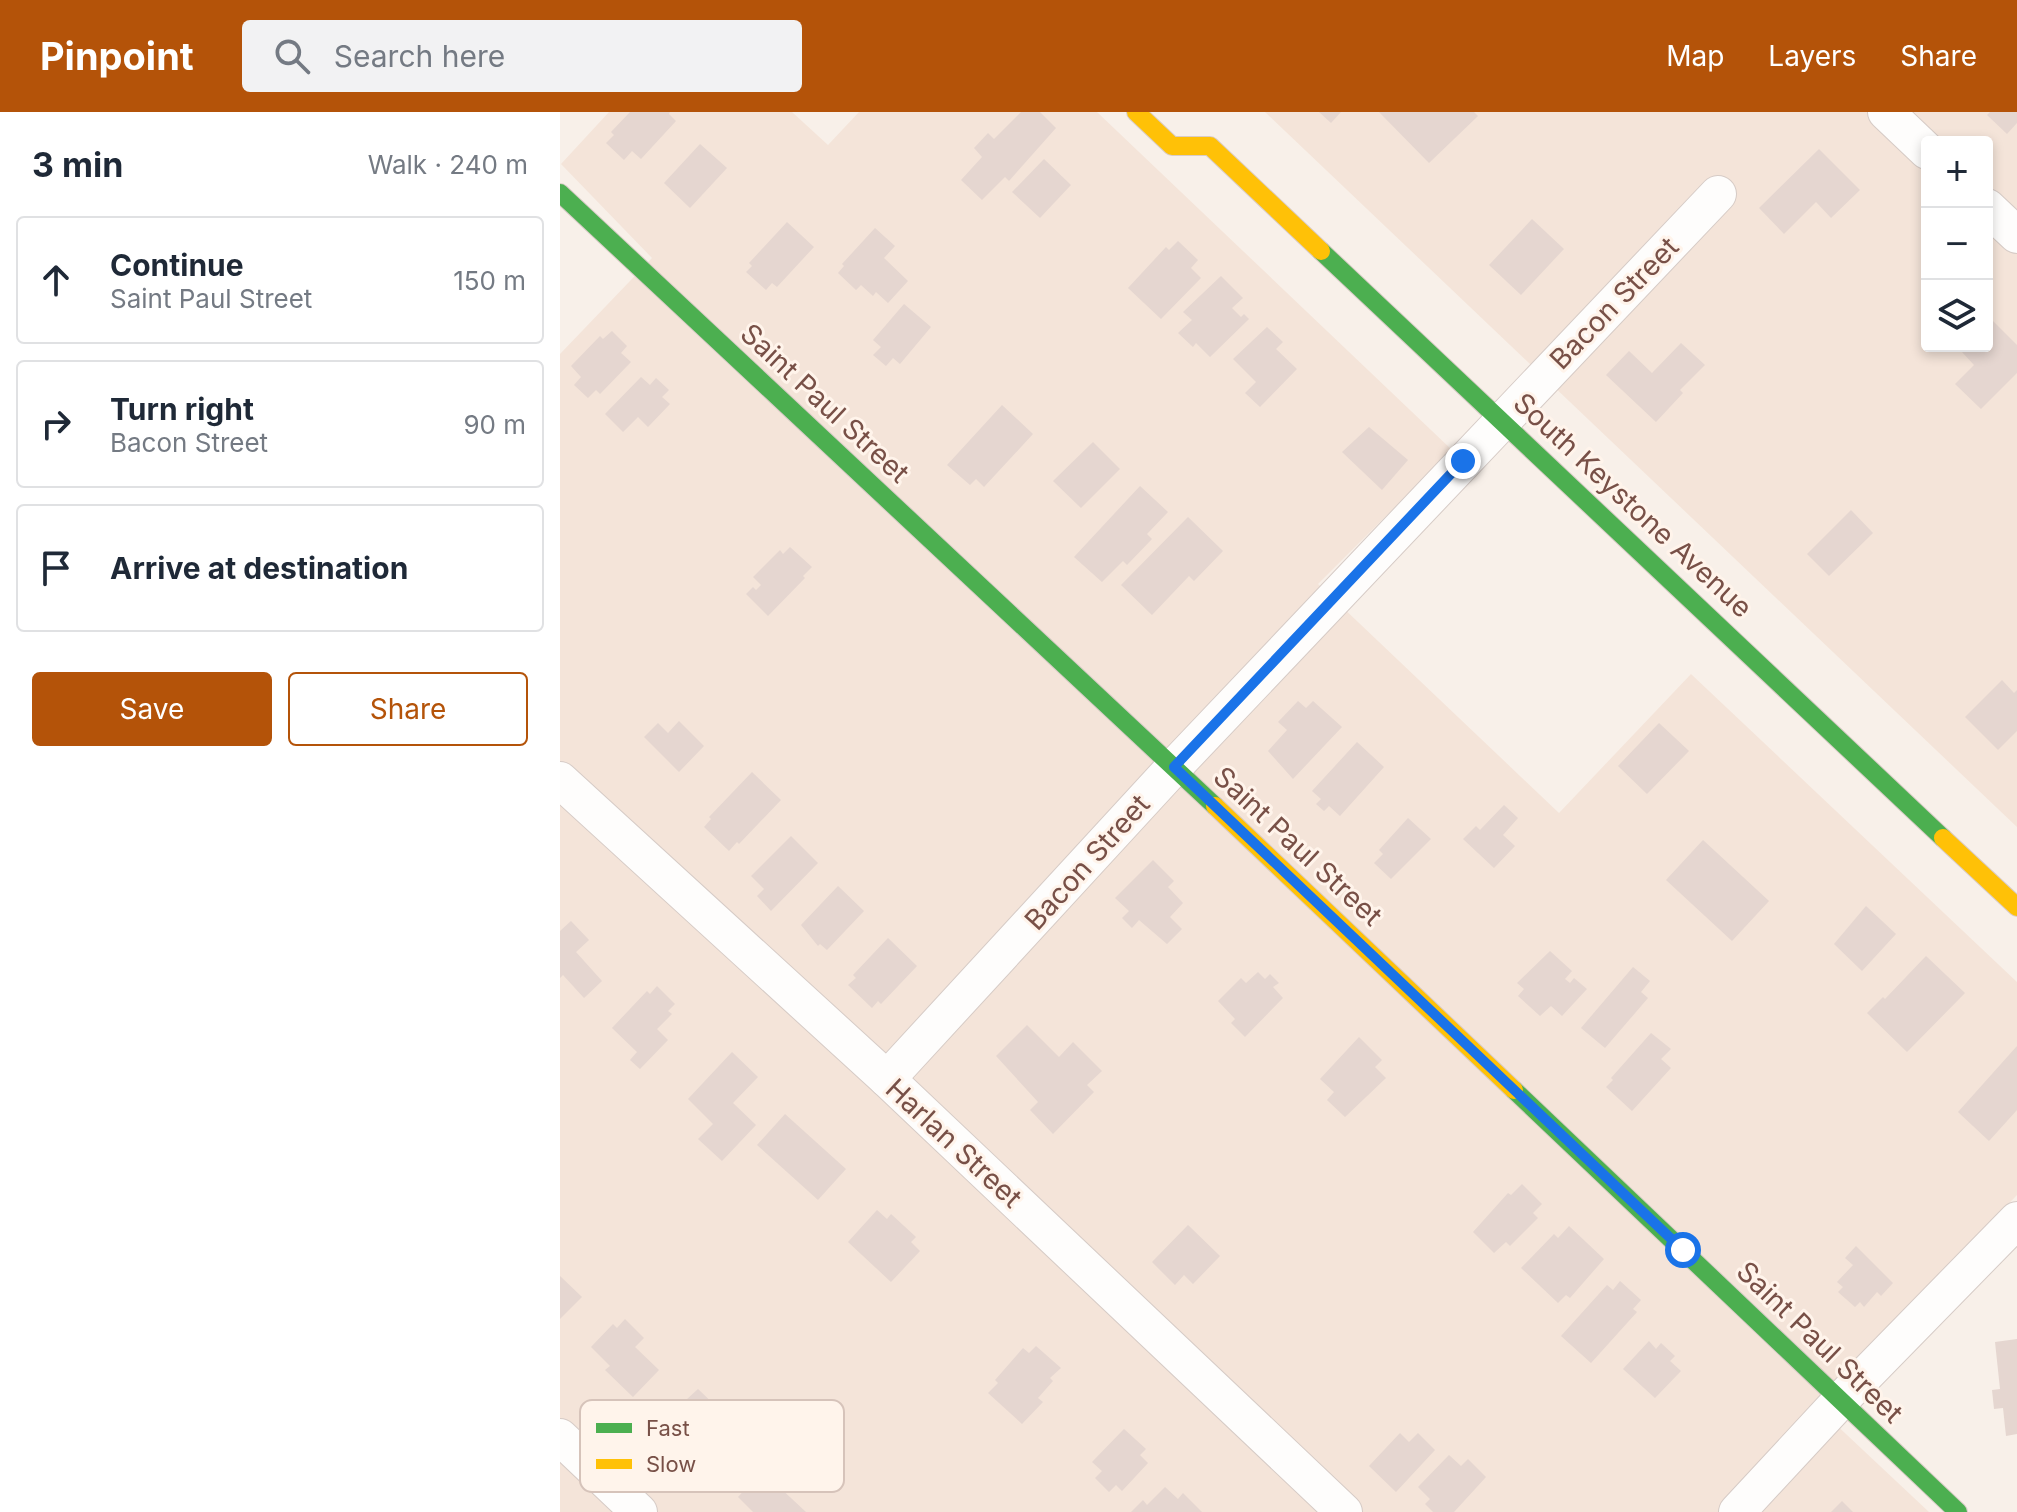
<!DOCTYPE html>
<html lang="en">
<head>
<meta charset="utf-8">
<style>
  :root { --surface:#fff; --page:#f2f2f3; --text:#1f2937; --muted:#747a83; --line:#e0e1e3; --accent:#b45309 }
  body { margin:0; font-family:Inter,sans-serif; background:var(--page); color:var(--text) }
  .controls { position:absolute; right:24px; top:24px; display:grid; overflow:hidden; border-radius:8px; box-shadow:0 4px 12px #0003 }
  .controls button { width:72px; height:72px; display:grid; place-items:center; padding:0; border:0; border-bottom:2px solid var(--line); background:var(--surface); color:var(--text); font:40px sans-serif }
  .stop { position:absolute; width:24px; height:24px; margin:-18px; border:6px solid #1a73e8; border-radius:50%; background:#fff }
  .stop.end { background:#1a73e8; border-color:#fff; box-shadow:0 2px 8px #0008 }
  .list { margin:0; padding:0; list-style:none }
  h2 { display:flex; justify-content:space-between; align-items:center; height:104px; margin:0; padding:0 32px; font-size:34px }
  h2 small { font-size:26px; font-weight:400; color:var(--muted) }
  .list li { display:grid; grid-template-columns:52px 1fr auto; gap:24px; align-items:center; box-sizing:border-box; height:128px; margin:0 16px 16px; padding:0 16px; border:2px solid var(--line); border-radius:8px }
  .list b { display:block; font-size:30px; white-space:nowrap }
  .list p { margin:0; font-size:26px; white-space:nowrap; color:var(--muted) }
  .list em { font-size:26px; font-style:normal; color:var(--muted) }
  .actions { display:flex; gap:16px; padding:24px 32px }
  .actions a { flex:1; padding:18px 0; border:2px solid var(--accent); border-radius:8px; text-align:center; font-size:28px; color:var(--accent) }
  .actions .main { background:var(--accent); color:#fff }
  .icon { flex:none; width:44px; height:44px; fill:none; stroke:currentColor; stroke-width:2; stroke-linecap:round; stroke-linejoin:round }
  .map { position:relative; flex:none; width:1457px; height:1400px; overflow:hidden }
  header { display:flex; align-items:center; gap:48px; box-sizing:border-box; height:112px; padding:0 40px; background:var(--accent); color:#fff }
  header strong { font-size:38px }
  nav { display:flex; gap:44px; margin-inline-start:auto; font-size:28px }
  .search { width:560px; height:72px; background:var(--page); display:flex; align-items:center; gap:20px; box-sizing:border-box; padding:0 28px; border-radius:8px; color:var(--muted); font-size:30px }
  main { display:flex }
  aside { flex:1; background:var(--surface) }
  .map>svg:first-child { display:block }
</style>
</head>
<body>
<header>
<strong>Pinpoint</strong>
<div class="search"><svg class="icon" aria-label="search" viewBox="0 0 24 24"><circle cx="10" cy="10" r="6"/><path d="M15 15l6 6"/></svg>Search here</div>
<nav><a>Map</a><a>Layers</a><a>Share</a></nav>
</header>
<main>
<aside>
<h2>3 min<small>Walk · 240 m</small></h2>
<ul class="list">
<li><svg class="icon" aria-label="ahead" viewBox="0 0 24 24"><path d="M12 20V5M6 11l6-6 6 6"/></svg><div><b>Continue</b><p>Saint Paul Street</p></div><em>150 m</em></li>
<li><svg class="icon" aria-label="right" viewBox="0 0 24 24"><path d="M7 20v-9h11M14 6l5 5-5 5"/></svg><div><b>Turn right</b><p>Bacon Street</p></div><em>90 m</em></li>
<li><svg class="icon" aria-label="arrive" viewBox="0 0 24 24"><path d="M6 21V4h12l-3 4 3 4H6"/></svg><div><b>Arrive at destination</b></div></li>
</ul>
<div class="actions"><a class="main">Save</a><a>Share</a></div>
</aside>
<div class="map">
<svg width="1457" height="1400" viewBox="0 0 1457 1400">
  <rect width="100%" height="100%" fill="#f8f0e9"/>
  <!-- residential -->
  <g fill="#f4e4d9" fill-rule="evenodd">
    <path d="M49 0H232L268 33 299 0H537L892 338 758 472 999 701 1131 562 1457 870V1083L1254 1292 1369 1400H0V242L92 146 1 52Z"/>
    <path d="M705 0H1457V715ZM1367 30H1427V234H1367Z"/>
  </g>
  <!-- building -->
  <g fill="#e5d6d0">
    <path d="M70 0H110L109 2 116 9 81 47 72 39 64 48 46 31 54 23 51 20Z"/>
    <path d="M461 0H480L496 16 449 69 445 65 422 88 401 68 422 45 414 36 428 21 434 27Z"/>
    <path d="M759 0H781L771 11Z"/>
    <path d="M819 0H914L918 4 869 51Z"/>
    <path d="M1430 0H1457V11L1447 22 1427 3Z"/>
    <path d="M140 32 167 56 130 96 104 71Z"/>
    <path d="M1259 37 1300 78 1271 106 1256 90 1224 122 1199 96Z"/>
    <path d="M484 47 511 73 480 106 452 80Z"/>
    <path d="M972 107 1004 137 961 183 929 153Z"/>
    <path d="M227 110 254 135 217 175 212 171 206 178 186 160 192 154 189 151Z"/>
    <path d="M315 116 335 134 324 146 348 169 328 191 316 180 313 184 301 173 296 178 278 161 284 154 282 152Z"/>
    <path d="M618 129 638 148 631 156 641 166 601 207 568 176 606 135 609 138Z"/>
    <path d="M661 164 683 186 672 196 681 205 684 202 689 207 650 245 636 231 633 235 618 221 632 208 623 200Z"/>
    <path d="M344 192 371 215 340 252 333 246 326 254 313 243 321 235 313 228Z"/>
    <path d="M1433 209 1457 233V261L1421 297 1395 272 1414 253 1402 240 1408 234H1427V215Z"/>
    <path d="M707 215 723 230 716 237 737 257 700 295 685 281 696 270 673 247Z"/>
    <path d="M52 219 67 234 61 241 71 250 40 282 36 278 28 286 14 273 21 265 11 254 40 224 43 227Z"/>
    <path d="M1121 231 1145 253 1120 278 1123 281 1096 310 1046 263 1069 239 1092 261Z"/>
    <path d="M81 265 90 273 96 266 109 278 102 285 110 292 88 315 78 305 63 320 45 302Z"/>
    <path d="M442 293 473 322 424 375 416 367 410 373 387 353Z"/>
    <path d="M809 315 848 348 822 378 782 340Z"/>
    <path d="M533 330 560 357 521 396 493 369Z"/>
    <path d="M580 374 608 400 587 422 592 427 567 453 563 449 542 470 514 445Z"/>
    <path d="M1291 398 1313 421 1269 464 1247 442Z"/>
    <path d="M628 405 663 439 634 469 629 464 592 503 561 473Z"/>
    <path d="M230 435 252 455 243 464 245 466 208 504 186 482 193 475 196 478 201 473 193 465 220 438 223 442Z"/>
    <path d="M1442 568 1454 581 1457 578V619L1438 638 1405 605Z"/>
    <path d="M738 589 746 596 753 589 782 615 733 667 708 639 727 618 718 610Z"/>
    <path d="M119 609 144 634 119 660 84 625 98 611 108 621Z"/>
    <path d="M1099 611 1129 639 1087 682 1058 654Z"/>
    <path d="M797 630 824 655 780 704 769 694 764 699 756 692 761 687 752 679Z"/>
    <path d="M192 660 221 688 179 732 177 730 169 739 144 715 151 707 149 705Z"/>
    <path d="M944 693 958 706 943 723 955 734 934 756 903 727 916 714 920 718Z"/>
    <path d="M848 706 871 727 831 767 814 751 823 742 819 738Z"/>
    <path d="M231 724 258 751 211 799 197 784 204 777 191 764Z"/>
    <path d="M1143 728 1209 789 1172 829 1106 768Z"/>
    <path d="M593 748 614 769 608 775 623 791 610 805 622 817 607 832 579 808 572 816 562 806 569 799 555 786Z"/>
    <path d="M278 774 304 799 267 838 260 832 258 834 241 813Z"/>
    <path d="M1306 794 1336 822 1302 859 1274 832Z"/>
    <path d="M11 809 29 828 16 840 42 869 24 886 3 863 0 866V819Z"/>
    <path d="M328 826 357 854 321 892 318 889 312 896 288 873 296 866 293 863Z"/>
    <path d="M990 839 1012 859 1005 867 1010 871 1014 866 1027 877 1002 904 991 894 980 904 958 884 964 877 957 871Z"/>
    <path d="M1366 844 1405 881 1347 940 1307 901 1323 885 1325 887Z"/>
    <path d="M1073 855 1090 869 1081 880 1088 886 1045 936 1021 916Z"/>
    <path d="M698 860 705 867 710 862 719 871 713 875 723 886 685 925 671 911 675 907 658 889 681 866 686 871Z"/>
    <path d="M97 874 115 892 108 899 112 902 97 917 108 928 80 957 70 948 77 940 52 916 87 879 90 882Z"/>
    <path d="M467 913 499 945 513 930 542 959 527 973 534 980 493 1022 470 998 478 990 436 944Z"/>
    <path d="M1091 921 1111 937 1101 947 1111 956 1072 999 1046 975 1053 968 1051 966Z"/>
    <path d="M799 925 822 948 815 955 826 966 785 1005 767 988 774 980 760 967Z"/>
    <path d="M1457 934V998L1429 1029 1398 1000Z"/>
    <path d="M172 940 198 965 173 991 196 1013 162 1049 138 1027 153 1012 128 987Z"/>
    <path d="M225 1002 286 1057 258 1088 197 1033Z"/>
    <path d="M962 1072 982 1092 973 1101 978 1106 950 1134 946 1130 934 1141 913 1120 948 1081 951 1083Z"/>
    <path d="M317 1098 327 1107 331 1102 356 1125 351 1130 360 1139 331 1170 288 1130Z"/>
    <path d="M628 1113 660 1144 633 1172 624 1163 615 1173 592 1150Z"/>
    <path d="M1009 1114 1044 1147 1010 1186 1006 1183 998 1191 961 1156 994 1122 998 1126Z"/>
    <path d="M1296 1134 1333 1171 1321 1184 1317 1180 1304 1195 1300 1190 1295 1195 1278 1180 1283 1175 1277 1170 1293 1153 1285 1146Z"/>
    <path d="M0 1164 22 1185 0 1207Z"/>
    <path d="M1060 1169 1081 1188 1073 1197 1077 1200 1031 1251 1001 1224 1047 1173 1053 1178Z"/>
    <path d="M65 1207 84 1226 75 1235 99 1258 73 1285 45 1258 50 1254 31 1235 53 1212 57 1216Z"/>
    <path d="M1457 1227V1322L1446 1324 1443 1296 1434 1297 1432 1278 1440 1277 1435 1230Z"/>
    <path d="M1089 1229 1096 1237 1101 1231 1115 1244 1110 1249 1121 1259 1095 1286 1063 1257Z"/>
    <path d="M476 1234 501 1256 490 1266 493 1269 478 1286 483 1290 462 1312 428 1281 438 1271 435 1268 463 1236 469 1241Z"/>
    <path d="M138 1277 164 1302 157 1311 176 1329 148 1357 101 1311Z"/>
    <path d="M564 1317 586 1337 580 1343 588 1351 562 1379 556 1373 549 1380 535 1366 542 1359 532 1350Z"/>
    <path d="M840 1321 849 1330 858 1321 875 1338 836 1380 809 1354Z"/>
    <path d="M889 1343 901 1354 908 1347 926 1365 894 1400H873L865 1392 870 1387 858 1375Z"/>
    <path d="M202 1359 246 1400H193L178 1385Z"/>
    <path d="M605 1375 618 1387 623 1381 642 1400H571L583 1388 587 1393Z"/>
    <path d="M1282 1389 1293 1400H1271Z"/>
  </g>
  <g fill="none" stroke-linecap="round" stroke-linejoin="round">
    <defs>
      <g id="street">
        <path d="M1326 0 1367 39"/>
        <path d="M1427 95 1457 123"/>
        <path d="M0 668 327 967 784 1400"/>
        <path d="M327 967 614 655 1158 82"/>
        <path d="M0 1325 79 1400"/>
        <path d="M1177 1400 1280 1289 1457 1108"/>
      </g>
      <g id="fast">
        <path d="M0 81 655 694"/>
        <path d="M761 139 1383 726"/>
        <path d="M954 978 1398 1400"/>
      </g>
      <g id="slow">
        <path d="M576 0 612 34H650L761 139"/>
        <path d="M655 694 954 978"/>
        <path d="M1383 726 1457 795"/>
      </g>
    </defs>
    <!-- street casing -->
    <use href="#street" stroke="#d6cbc6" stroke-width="38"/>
    <!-- fast casing -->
    <use href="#fast" stroke="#d9ccc7" stroke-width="20"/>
    <!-- slow casing -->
    <use href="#slow" stroke="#d9ccc7" stroke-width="20"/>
    <!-- street -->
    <use href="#street" stroke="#fefdfc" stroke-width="36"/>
    <!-- fast -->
    <use href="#fast" stroke="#4caf50" stroke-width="18"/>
    <!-- slow -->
    <use href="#slow" stroke="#ffc107" stroke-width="18"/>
  </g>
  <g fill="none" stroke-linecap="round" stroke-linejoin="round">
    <!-- route -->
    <path stroke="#1a73e8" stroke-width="10" d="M903 349 614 655 1123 1138"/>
  </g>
  <g text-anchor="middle" stroke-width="6" stroke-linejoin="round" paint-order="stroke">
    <!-- street labels -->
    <g font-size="28" fill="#785047" stroke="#fff4eb">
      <text transform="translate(1054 191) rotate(-46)" y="10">Bacon Street</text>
      <text transform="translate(265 291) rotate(43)" y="10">Saint Paul Street</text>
      <text transform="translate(1073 393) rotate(43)" y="10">South Keystone Avenue</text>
      <text transform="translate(738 734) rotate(43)" y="10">Saint Paul Street</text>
      <text transform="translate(527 750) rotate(-48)" y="10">Bacon Street</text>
      <text transform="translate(394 1031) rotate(43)" y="10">Harlan Street</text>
      <text transform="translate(1260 1230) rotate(44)" y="10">Saint Paul Street</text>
    </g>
  </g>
  <!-- legend -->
  <rect x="20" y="1288" width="264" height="92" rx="12" fill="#fff4eb" stroke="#d6c3ba" stroke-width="2"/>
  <rect x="36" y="1311" width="36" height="10" fill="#4caf50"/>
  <rect x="36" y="1347" width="36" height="10" fill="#ffc107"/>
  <g font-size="22" fill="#785047">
    <text x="86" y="1324">Fast</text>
    <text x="86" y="1360">Slow</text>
  </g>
</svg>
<div class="controls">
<button>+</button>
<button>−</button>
<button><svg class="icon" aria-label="layers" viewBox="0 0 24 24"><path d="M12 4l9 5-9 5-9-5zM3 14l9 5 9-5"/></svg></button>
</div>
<div class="stop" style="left:1123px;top:1138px"></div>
<div class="stop end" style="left:903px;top:349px"></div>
</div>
</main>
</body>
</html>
